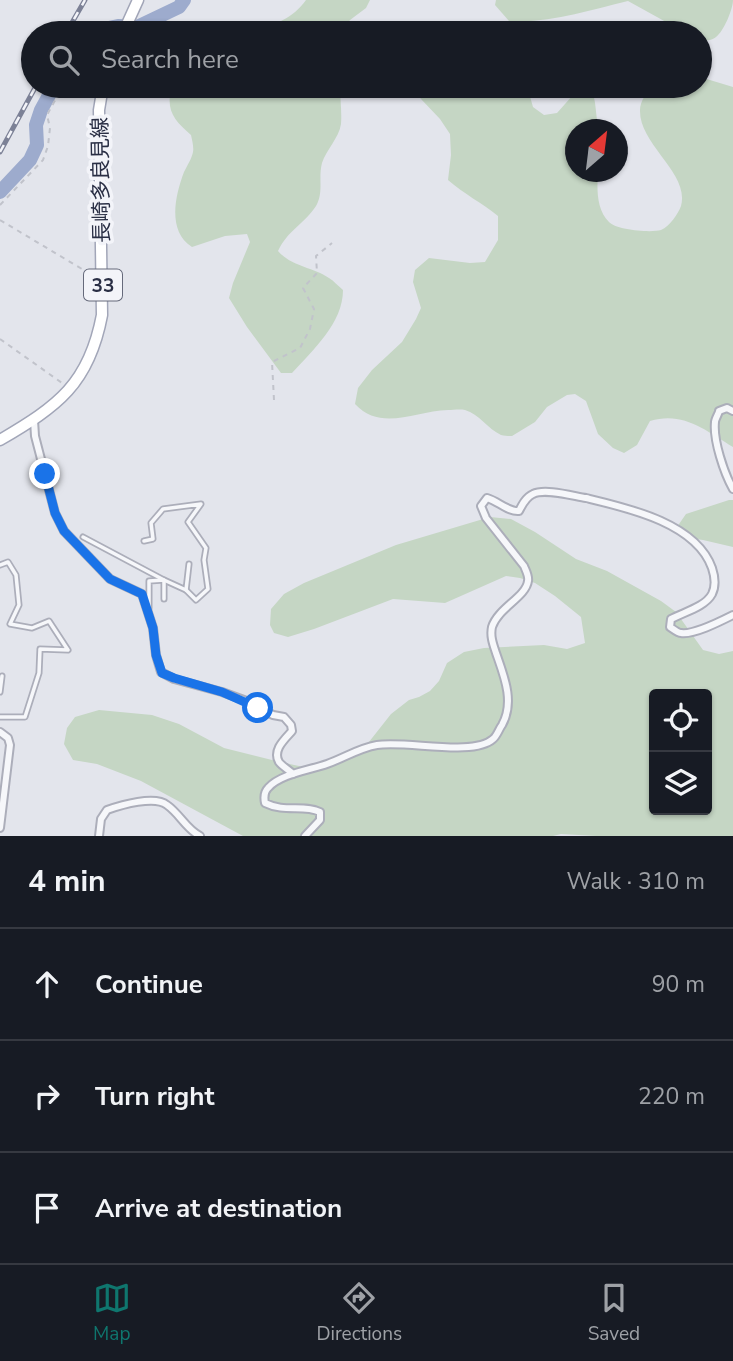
<!DOCTYPE html>
<html lang="en">
<head>
<meta charset="utf-8">
<style>
  :root { --surface:#171b24; --page:#20242c; --text:#f1f3f6; --muted:#9ea1a6; --line:#363941; --accent:#0f766e }
  body { margin:0; font-family:"Nunito Sans","Noto Sans JP",sans-serif; background:var(--page); color:var(--text) }
  .controls { position:absolute; right:21px; bottom:21px; display:grid; overflow:hidden; border-radius:7px; box-shadow:0 2px 5px #0004 }
  .controls button { width:63px; height:63px; display:grid; place-items:center; padding:0; border:0; border-bottom:2px solid var(--line); background:var(--surface); color:var(--text); font:35px sans-serif }
  .compass { position:absolute; left:565px; top:119px; width:63px; height:63px; border-radius:50%; background:var(--surface); box-shadow:0 2px 5px #0004; rotate:28deg }
  .stop { position:absolute; width:21px; height:21px; margin:-16px; border:5px solid #1a73e8; border-radius:50%; background:#fff }
  .stop.end { background:#1a73e8; border-color:#fff; box-shadow:0 2px 7px #0008 }
  .list { margin:0; padding:0; list-style:none }
  h2 { display:flex; justify-content:space-between; align-items:center; height:91px; margin:0; padding:0 28px; font-size:30px }
  h2 small { font-size:23px; font-weight:400; color:var(--muted) }
  .list li { display:grid; grid-template-columns:46px 1fr auto; gap:21px; align-items:center; box-sizing:border-box; height:112px; padding:0 28px; border-top:2px solid var(--line) }
  .list b { display:block; font-size:26px; white-space:nowrap }
  .list em { font-size:23px; font-style:normal; color:var(--muted) }
  .icon { flex:none; width:38px; height:38px; fill:none; stroke:currentColor; stroke-width:2; stroke-linecap:round; stroke-linejoin:round }
  .map { position:relative; flex:none; width:733px; height:836px; overflow:hidden }
  .search { position:absolute; background:var(--surface); box-shadow:0 2px 5px #0004; left:21px; right:21px; top:21px; height:77px; display:flex; align-items:center; gap:18px; box-sizing:border-box; padding:0 24px; border-radius:38px; color:var(--muted); font-size:26px }
  .sheet { height:427px; background:var(--surface) }
  nav { display:flex; justify-content:space-around; align-items:center; box-sizing:border-box; height:98px; border-top:2px solid var(--line); background:var(--surface); font-size:19px; color:var(--muted) }
  nav a { display:grid; justify-items:center; gap:4px }
  nav .on { color:var(--accent) }
  .map>svg:first-child { display:block }
</style>
</head>
<body>
<div class="map">
<svg width="733" height="836" viewBox="0 0 733 836">
  <rect width="100%" height="100%" fill="#e3e5ec"/>
  <!-- green -->
  <g fill="#c5d6c4" fill-rule="evenodd">
    <path d="M306 0H370L366 8 350 20 341 33H248C271 26 292 20 306 0Z"/>
    <path d="M496 0H733C733 9 724 31 716 37 713 40 704 41 700 42V33H680L666 22 628 1C589 10 549 24 509 21L495 5Z"/>
    <path d="M700 77 733 87V447C705 430 683 411 650 421L637 445 624 453 613 448 598 434 586 401 575 394 567 395 547 407 535 422 512 436C509 436 505 436 501 435 488 429 479 414 465 410 460 409 453 410 448 410 415 411 381 432 355 404L358 388 372 370 402 342 416 319 421 308 413 282 415 270 429 258 470 263 485 262 498 240V216C482 203 464 194 448 180L451 155 450 134 440 119 421 99 411 86H527L533 107 544 115 557 113 581 86 591 89C597 101 595 116 599 129L576 130V172H598C597 188 596 209 609 222 616 230 651 233 661 230 670 226 678 214 681 206 690 173 639 145 640 110 640 101 647 93 651 86H700Z"/>
    <path d="M172 86H340C340 98 342 112 341 124 339 138 326 150 322 163 318 178 324 192 316 206 305 223 287 231 278 251 292 267 313 267 329 278 334 281 338 286 343 290 343 323 313 350 292 373H281L247 327 229 298 233 283 250 242 247 234 225 236 192 247C167 231 175 196 184 172 187 166 192 158 193 152 194 147 192 140 191 135 174 120 165 110 172 86Z"/>
    <path d="M729 500H733V547L703 540 682 537 677 527 686 514Z"/>
    <path d="M490 517 511 519 535 532 576 559 607 571 661 601 676 612 703 650 719 654 733 651V836H596L561 834 553 836H243L141 781 97 764 73 760 64 744 67 728 75 717 99 710 152 715 179 724 224 748 280 762 318 770 350 758 365 747 391 714 409 700 419 697 430 691 439 681 447 663 464 652 484 648 544 645 567 649 585 643 581 617 555 596 535 583 520 578 506 576 445 603 393 599 314 629 288 637 274 633 270 625 271 609 284 594 304 583 396 545ZM654 694H707V810H654Z"/>
  </g>
  <g fill="none" stroke-linecap="round" stroke-linejoin="round">
    <!-- river -->
    <g stroke="#9dabcd" stroke-width="14">
      <path d="M85 33 118 26 137 27 179 7 184 0"/>
      <path d="M0 192 30 160 37 145 36 125 41 110 54 86"/>
    </g>
    <defs>
      <g id="lane">
        <path d="M83 537 164 580V599"/>
        <path d="M144 541 153 539 151 523 163 509 201 504 188 522 206 548 204 560 208 589 196 600 186 590"/>
        <path d="M0 565 8 562 16 575 19 605 10 624 32 628 49 621 68 650 40 649 39 673 25 717H0"/>
        <path d="M149 608V581L164 580 186 590 189 564"/>
        <path d="M0 692 2 676"/>
      </g>
      <g id="street">
        <path d="M733 411 727 408 719 411C719 413 715 419 715 422 713 440 724 473 733 489"/>
        <path d="M34 420 35 436 55 513 64 531 110 579 142 594 153 628 156 655 161 672 174 679 222 692 244 700 273 715 284 717 291 725 292 731C285 739 272 750 279 762 282 766 289 770 293 774"/>
        <path d="M0 732 8 738 10 745 0 828"/>
        <path d="M99 836 101 819 107 810C121 805 155 795 167 805 180 814 186 829 200 836"/>
        <path d="M305 836 320 820V812C303 804 285 813 265 803 264 798 264 792 268 788 280 774 310 770 327 764 344 758 359 748 377 745 406 740 473 757 493 739 497 736 499 729 502 725 515 702 504 676 496 653 493 644 490 636 492 627 498 608 526 597 528 581 529 576 526 571 524 566L486 518 481 506 487 498C498 501 508 512 519 511 522 505 526 497 533 494 545 488 573 496 586 498 628 508 696 523 712 568 715 577 716 586 712 594 705 607 684 612 671 619L670 627C673 629 678 633 681 633 694 635 721 621 733 615"/>
      </g>
      <g id="primary">
        <path d="M123 33 138 0"/>
        <path d="M0 440C58 406 89 384 102 315L99 110 103 86"/>
      </g>
    </defs>
    <!-- lane casing -->
    <use href="#lane" stroke="#acaeba" stroke-width="7"/>
    <!-- street casing -->
    <use href="#street" stroke="#acaeba" stroke-width="10"/>
    <!-- primary casing -->
    <use href="#primary" stroke="#a2a6b8" stroke-width="13"/>
    <!-- path -->
    <g stroke="#c1c3cb" stroke-width="2" stroke-dasharray="5 5" stroke-linecap="butt">
      <path d="M0 205 43 160 48 146 50 128 47 115 63 86"/>
      <path d="M0 220 92 275"/>
      <path d="M0 339 62 383"/>
      <path d="M274 400 272 362 300 348 310 329 314 309 303 288 317 273 316 256 332 243"/>
    </g>
    <!-- lane -->
    <use href="#lane" stroke="#f6f7fa" stroke-width="3.5"/>
    <!-- street -->
    <use href="#street" stroke="#f6f7fa" stroke-width="6"/>
    <!-- primary -->
    <use href="#primary" stroke="#fff" stroke-width="10"/>
    <defs>
      <g id="rail">
        <path d="M66 33 85 0"/>
        <path d="M0 152 36 86"/>
      </g>
    </defs>
    <!-- rail casing -->
    <use href="#rail" stroke="#7c8196" stroke-width="5"/>
    <!-- rail -->
    <use href="#rail" stroke="#f3f4f9" stroke-width="2.5" stroke-dasharray="8" stroke-linecap="butt"/>
  </g>
  <g fill="none" stroke-linecap="round" stroke-linejoin="round">
    <!-- route -->
    <path stroke="#1a73e8" stroke-width="9" d="M45 474 55 513 64 531 110 579 142 594 153 628 156 655 162 673 174 678 222 692 258 708"/>
  </g>
  <g text-anchor="middle" stroke-width="7" stroke-linejoin="round" paint-order="stroke">
    <!-- shield labels -->
    <rect fill="#f3f4f9" stroke="#666a7b" stroke-width="2" x="84" y="269.5" width="38" height="31" rx="5"/>
    <g font-size="19" font-weight="bold" fill="#2a2f45">
      <text x="103" y="292">33</text>
    </g>
    <!-- street labels -->
    <g font-size="21" fill="#2a2f45" stroke="#f3f4f9">
      <text transform="translate(101 180) rotate(-91)" y="7">長崎多良見線</text>
    </g>
  </g>
</svg>
<div class="controls">
<button><svg class="icon" aria-label="locate" viewBox="0 0 24 24"><circle cx="12" cy="12" r="6"/><path d="M12 2v4M12 18v4M2 12h4M18 12h4"/></svg></button>
<button><svg class="icon" aria-label="layers" viewBox="0 0 24 24"><path d="M12 4l9 5-9 5-9-5zM3 14l9 5 9-5"/></svg></button>
</div>
<svg class="compass" viewBox="-18 -18 36 36"><path d="M0-13l5 13h-10z" fill="#e53935"/><path d="M0 13l5-13h-10z" fill="#9ea1a6"/></svg>
<div class="stop" style="left:258px;top:708px"></div>
<div class="stop end" style="left:45px;top:474px"></div>
<div class="search"><svg class="icon" aria-label="search" viewBox="0 0 24 24"><circle cx="10" cy="10" r="6"/><path d="M15 15l6 6"/></svg>Search here</div>
</div>
<section class="sheet">
<h2>4 min<small>Walk · 310 m</small></h2>
<ul class="list">
<li><svg class="icon" aria-label="ahead" viewBox="0 0 24 24"><path d="M12 20V5M6 11l6-6 6 6"/></svg><div><b>Continue</b></div><em>90 m</em></li>
<li><svg class="icon" aria-label="right" viewBox="0 0 24 24"><path d="M7 20v-9h11M14 6l5 5-5 5"/></svg><div><b>Turn right</b></div><em>220 m</em></li>
<li><svg class="icon" aria-label="arrive" viewBox="0 0 24 24"><path d="M6 21V4h12l-3 4 3 4H6"/></svg><div><b>Arrive at destination</b></div></li>
</ul>
</section>
<nav>
<a class="on"><svg class="icon" aria-label="map" viewBox="0 0 24 24"><path d="M3 6l6-2 6 2 6-2v14l-6 2-6-2-6 2zM9 4v14M15 6v14"/></svg>Map</a>
<a><svg class="icon" aria-label="directions" viewBox="0 0 24 24"><path d="M12 3l9 9-9 9-9-9zM9 14v-3h6M13 9l2 2-2 2"/></svg>Directions</a>
<a><svg class="icon" aria-label="saved" viewBox="0 0 24 24"><path d="M7 4h10v16l-5-4-5 4z"/></svg>Saved</a>
</nav>
</body>
</html>
